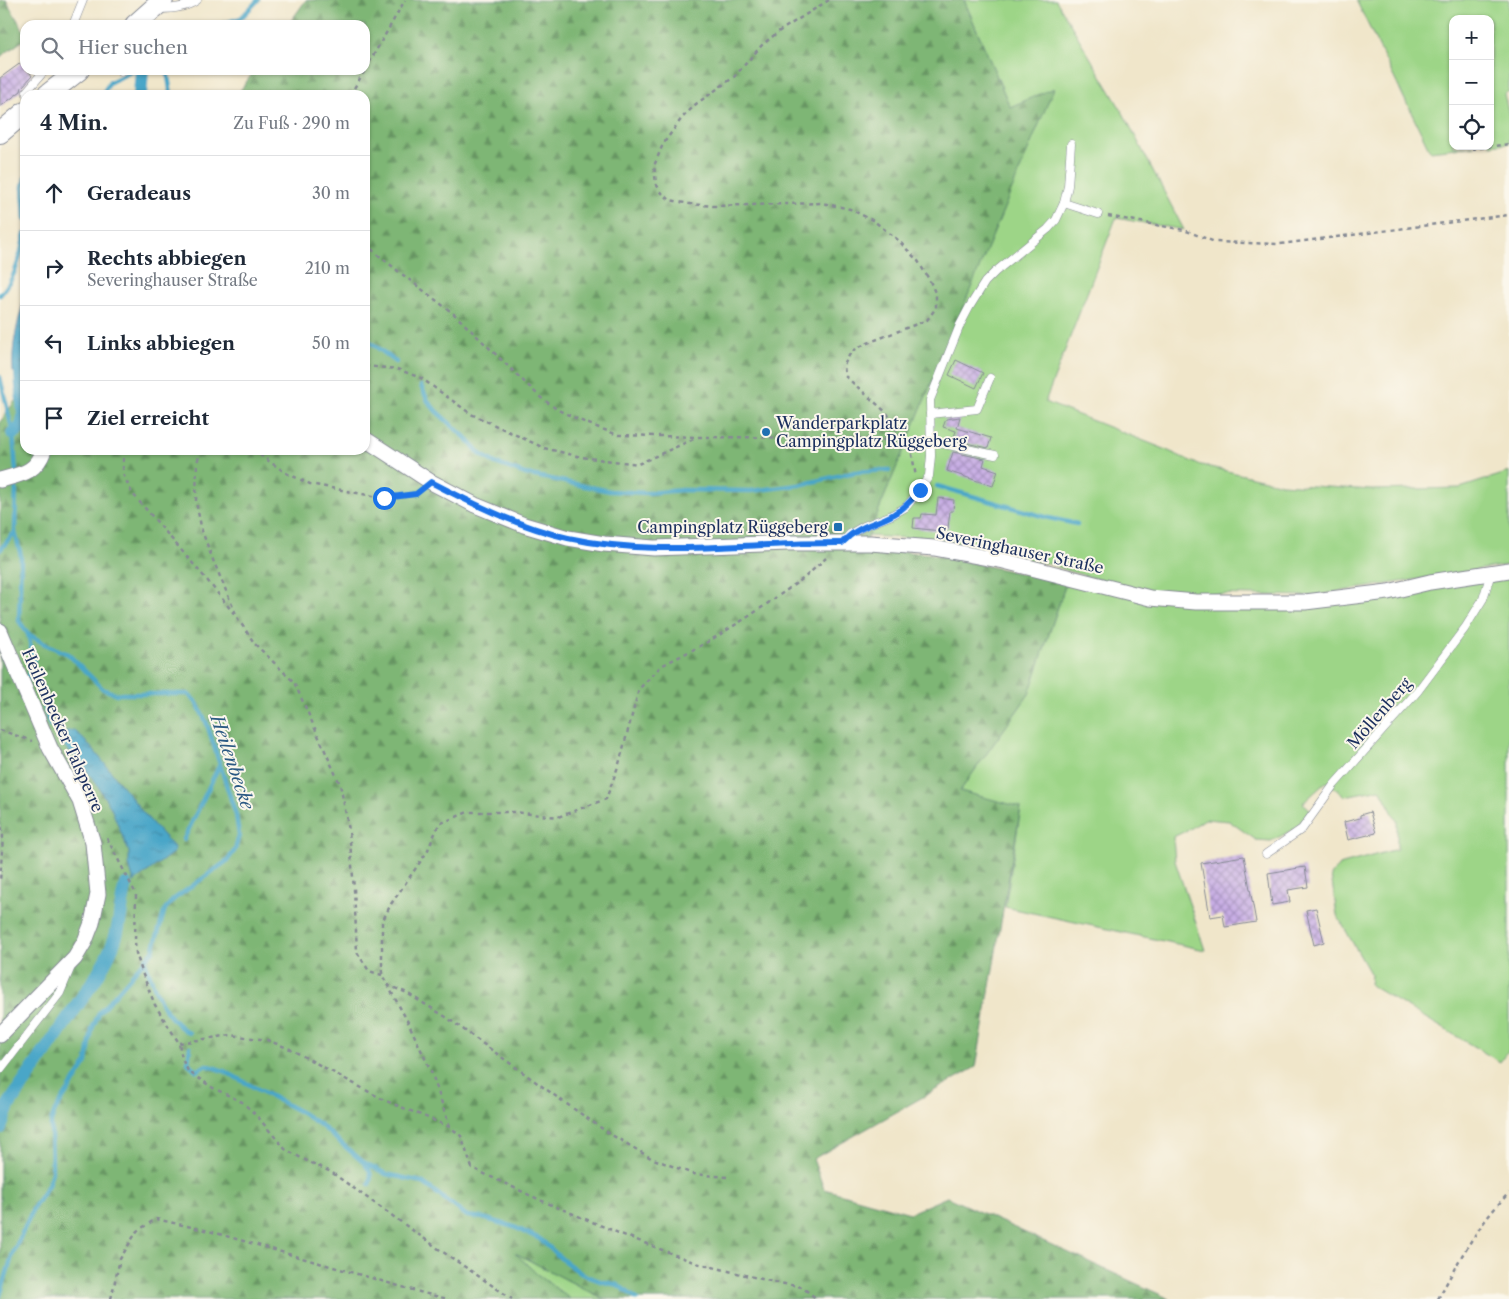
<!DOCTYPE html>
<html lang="de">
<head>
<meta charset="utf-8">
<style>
  :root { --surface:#fff; --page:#f6f6f7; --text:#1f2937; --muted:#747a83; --line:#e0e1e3 }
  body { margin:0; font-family:"Libre Caslon Text",serif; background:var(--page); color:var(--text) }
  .controls { position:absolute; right:15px; top:15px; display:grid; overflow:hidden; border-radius:10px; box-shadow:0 1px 4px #0004 }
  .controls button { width:45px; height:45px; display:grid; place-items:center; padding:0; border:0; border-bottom:1px solid var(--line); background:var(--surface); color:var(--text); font:25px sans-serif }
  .stop { position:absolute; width:15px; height:15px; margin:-11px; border:4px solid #1a73e8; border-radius:50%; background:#fff }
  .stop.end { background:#1a73e8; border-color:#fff; box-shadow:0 1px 5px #0008 }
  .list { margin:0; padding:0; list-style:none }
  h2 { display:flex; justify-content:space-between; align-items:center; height:65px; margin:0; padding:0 20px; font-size:21px }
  h2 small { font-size:16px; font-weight:400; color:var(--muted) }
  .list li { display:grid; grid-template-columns:32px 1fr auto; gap:15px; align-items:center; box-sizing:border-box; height:75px; padding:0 20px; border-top:1px solid var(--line) }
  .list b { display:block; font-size:19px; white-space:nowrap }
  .list p { margin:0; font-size:16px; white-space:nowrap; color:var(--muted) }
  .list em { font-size:16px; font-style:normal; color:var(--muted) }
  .icon { flex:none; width:28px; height:28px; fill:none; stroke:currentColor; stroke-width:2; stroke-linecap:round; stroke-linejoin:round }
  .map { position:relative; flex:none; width:1509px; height:1299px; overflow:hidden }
  .search { position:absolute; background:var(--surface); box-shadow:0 1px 4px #0004; left:20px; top:20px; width:350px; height:55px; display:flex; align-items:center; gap:12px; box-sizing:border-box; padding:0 18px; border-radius:15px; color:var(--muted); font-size:19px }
  .panel { position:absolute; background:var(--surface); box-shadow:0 1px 4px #0004; left:20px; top:90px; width:350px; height:365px; border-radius:15px }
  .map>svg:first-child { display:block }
</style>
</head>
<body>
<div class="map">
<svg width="1509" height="1299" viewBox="0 0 1509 1299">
  <defs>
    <pattern id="forest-firs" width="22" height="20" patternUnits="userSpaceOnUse" patternTransform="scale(1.25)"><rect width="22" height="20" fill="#7eb674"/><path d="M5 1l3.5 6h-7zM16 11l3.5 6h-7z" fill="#669462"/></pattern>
    <pattern id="water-ripples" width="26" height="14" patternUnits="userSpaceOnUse" patternTransform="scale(1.25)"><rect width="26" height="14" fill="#4aa6c8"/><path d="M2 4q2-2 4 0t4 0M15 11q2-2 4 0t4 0" fill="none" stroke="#3d88a6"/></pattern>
    <pattern id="building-cross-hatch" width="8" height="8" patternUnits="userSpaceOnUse" patternTransform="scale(1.25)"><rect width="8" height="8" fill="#c8aee4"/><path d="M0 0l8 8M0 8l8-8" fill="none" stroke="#a28ebc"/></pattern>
  </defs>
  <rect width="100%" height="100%" fill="#fbf7ec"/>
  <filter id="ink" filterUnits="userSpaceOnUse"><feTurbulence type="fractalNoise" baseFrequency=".02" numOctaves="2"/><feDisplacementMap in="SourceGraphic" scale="10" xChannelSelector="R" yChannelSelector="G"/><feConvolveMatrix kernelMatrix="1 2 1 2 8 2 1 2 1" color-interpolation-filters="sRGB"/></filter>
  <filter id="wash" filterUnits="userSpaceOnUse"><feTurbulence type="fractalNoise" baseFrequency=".0096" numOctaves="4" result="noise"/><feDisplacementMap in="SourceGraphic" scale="20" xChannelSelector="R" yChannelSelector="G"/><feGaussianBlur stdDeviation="1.12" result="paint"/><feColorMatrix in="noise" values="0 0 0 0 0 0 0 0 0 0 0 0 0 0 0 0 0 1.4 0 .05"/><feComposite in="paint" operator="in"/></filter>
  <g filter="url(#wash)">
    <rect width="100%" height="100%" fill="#f0e6ca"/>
    <!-- green -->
    <g fill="#9dd587" stroke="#5c8272">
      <path d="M964 0H1056L1122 111 1184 230 1116 218 1045 402 1162 448 1197 464 1282 484 1372 490 1460 488 1509 472V565L1311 596 1149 593 1068 571 1053 565 999 553 946 542 909 538 868 536 1053 89 1010 107Z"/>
      <path d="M1356 0H1509V91L1504 94 1509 115V143L1490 145V19H1453V146H1474L1430 151Z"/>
      <path d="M1509 577V1050L1500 1062 1370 985 1371 975 1337 915 1331 875 1339 865 1397 849V821L1380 789 1345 796 1326 782 1303 803 1311 810 1293 830 1271 841 1256 840 1229 821 1205 819 1190 829 1173 837 1175 861 1205 950 1005 907 1021 808 960 791 1029 694 1066 583 1225 607 1437 587Z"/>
      <path d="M513 1252 604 1299H570L537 1274Z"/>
    </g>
    <!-- forest -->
    <g fill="url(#forest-firs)" stroke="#4c7269">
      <path d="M0 0H6L25 33V39L0 57Z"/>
      <path d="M306 0H964L1010 107 1054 88 863 548 931 554 1066 583 1029 694 960 791 1021 807 976 1067 813 1159 824 1189 910 1213 947 1197 1170 1299H604L515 1253 537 1274 570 1299H0V422L25 387V450H365V95H237L255 70H365V25H288Z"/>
    </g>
    <!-- water -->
    <g fill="url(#water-ripples)" stroke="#326a93">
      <path d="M25 296V372H13C11 345 18 322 25 296Z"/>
      <path d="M74 730C96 750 112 774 131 797 144 815 159 831 174 847V852L134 882 129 865V852L111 808 96 783 79 761 59 741V737L67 731Z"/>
    </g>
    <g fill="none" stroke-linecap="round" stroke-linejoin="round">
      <!-- stream -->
      <g stroke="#4aa6c8" stroke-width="4.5">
        <path d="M219 25 241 18 258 0"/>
        <path d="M167 70 171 95"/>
        <path d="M102 95 110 82 135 70"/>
        <path d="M25 178 23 187 25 219"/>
        <path d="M0 295C16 278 20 257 25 234"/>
        <path d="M365 338 396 362"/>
        <path d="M0 377 13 433 16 472"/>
        <path d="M421 386 428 401 436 411 467 439 480 454 495 463 525 474 610 491 647 493 683 490 751 491 799 485 855 472 889 470"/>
        <path d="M937 486 1049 518 1077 524"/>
        <path d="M0 550 15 532"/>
        <path d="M28 634 34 660 28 676 43 689 45 708 50 725"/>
        <path d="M184 839 219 766"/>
        <path d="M145 961C154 988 163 1018 189 1033"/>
        <path d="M190 1047 188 1063 197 1071 206 1065 224 1071 302 1113 319 1124 363 1162 386 1174 422 1182 467 1216 483 1218 514 1227 540 1239 564 1261 582 1274 600 1281 618 1285 637 1299"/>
        <path d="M364 1163C370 1171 373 1175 369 1184"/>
        <path d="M0 1296 13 1253 34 1207 48 1185 52 1172 51 1122 55 1111 87 1062 92 1029 99 1013 153 951 165 909 174 899 227 861 235 850 239 835 236 815 207 724 197 703 188 694H116L103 689 68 654 45 644 28 634 19 621 21 556 15 532 16 480"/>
      </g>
      <!-- canal -->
      <g stroke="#4aa6c8" stroke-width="14">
        <path d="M140 95 142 70"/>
        <path d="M13 433 22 427 24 416 21 372"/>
        <path d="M0 1128 8 1106 95 979C103 965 113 949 117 932 121 917 121 901 126 885"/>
      </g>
    </g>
    <g id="blocks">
      <!-- building -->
      <g fill="url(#building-cross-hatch)">
        <path d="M22 62 25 67V70H28L32 76 22 87 21 91 0 107V78Z"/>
        <path d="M956 360 983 373 976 388 949 375Z"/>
        <path d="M960 417 957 428 991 438 988 448 953 440 956 431 943 427 946 419Z"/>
        <path d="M953 452 985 459 983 466 998 471 993 486 947 471Z"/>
        <path d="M938 498 954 500 953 511H950L948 528 941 527V531L913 528 914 518H921L922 514 936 515Z"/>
        <path d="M1370 812 1376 833 1348 840 1344 822 1360 818V815Z"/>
        <path d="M1244 856 1256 922 1225 927 1223 915 1210 917 1201 863Z"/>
        <path d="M1305 867 1308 887 1288 890 1290 902 1272 905 1268 873Z"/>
        <path d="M1316 908 1324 942 1314 945 1306 910Z"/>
      </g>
    </g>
  </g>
  <g filter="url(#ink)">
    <use href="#blocks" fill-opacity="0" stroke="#868a94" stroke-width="1"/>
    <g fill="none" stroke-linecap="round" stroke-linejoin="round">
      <defs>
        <g id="service">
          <path d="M159 9C172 9 186 8 197 0"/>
          <path d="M73 25 83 0"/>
          <path d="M121 72 122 70"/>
          <path d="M27 95V91L45 70"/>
          <path d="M1064 203 1098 214"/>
          <path d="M930 414 977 409 990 378"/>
          <path d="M930 441 995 455"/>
          <path d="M842 543 850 534 864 526 892 515 906 507 920 490 929 476 931 456 930 400 960 325 970 306 985 282 995 272 1048 229 1056 220 1064 203 1068 186 1071 144"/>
          <path d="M1266 854 1302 829 1333 786 1417 692 1465 628 1483 599 1491 573"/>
          <path d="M0 1070 60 993 70 969"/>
        </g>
        <g id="minor">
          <path d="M365 439 431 482 475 505 524 525 568 538 604 544 654 548 788 543H870L934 548 1004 561 1150 598 1196 602H1305L1388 592 1430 582 1509 570"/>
          <path d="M0 480C21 474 36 473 44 450"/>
          <path d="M0 631 50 748 80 801 93 843 98 894 92 923 85 941 75 958 0 1035"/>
        </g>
        <g id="secondary">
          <path d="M135 25 163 0"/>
          <path d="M47 95 79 70"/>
          <path d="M0 133 25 112"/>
        </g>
      </defs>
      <!-- service casing -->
      <use href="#service" stroke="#868a94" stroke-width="9"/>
      <!-- minor casing -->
      <use href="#minor" stroke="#868a94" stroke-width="17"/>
      <!-- secondary casing -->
      <use href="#secondary" stroke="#868a94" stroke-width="22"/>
      <!-- path -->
      <g stroke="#868a94" stroke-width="2.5" stroke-dasharray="4 4" stroke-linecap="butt">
        <path d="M829 0 778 32 762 45 734 77 696 104 682 118 663 144 654 166 656 184 662 193 670 200 690 204 713 206 822 203 850 209 874 221 898 240 918 261 930 281 936 295V308L927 320 865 344 851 352 844 365 845 376 887 413 903 441 911 449 916 477"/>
        <path d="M365 70 405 0"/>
        <path d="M350 95 365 70"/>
        <path d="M1472 149 1509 144"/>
        <path d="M1108 216 1184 230 1215 242 1280 244 1509 215"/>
        <path d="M365 244 398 271 454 314 540 397 558 410 586 423 618 435 698 437 856 438 903 441"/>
        <path d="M365 366 397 369 421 378 471 414 544 448 581 457 638 464 696 438"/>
        <path d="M123 450V474L132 493 207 580 236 616"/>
        <path d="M202 450 197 462 196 502 202 531 213 560 238 619 255 644 294 682 340 784 349 830 354 889 357 952 369 971 382 975"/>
        <path d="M253 450 286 473 310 484 384 498 416 494 420 491"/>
        <path d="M0 730 32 741"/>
        <path d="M0 819 3 836 0 881"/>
        <path d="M107 838 136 894 135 942 136 953 143 975 155 1005 179 1043 182 1059 188 1071 213 1088 242 1102 256 1115 285 1149 301 1158 331 1172 443 1252 512 1299"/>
        <path d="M387 985 405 992 446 1017 561 1100 610 1134 651 1158 693 1174 727 1177"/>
        <path d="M179 1043 231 1035 267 1040 290 1049 384 1100 450 1127 461 1136 472 1168 540 1200 621 1234 696 1263 774 1282 802 1287 817 1299"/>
        <path d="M450 1127 431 1071 408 1022 382 975V922L391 904 427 852 439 824 468 812H514L558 817 606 799 619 764 639 689 661 666 706 643 751 615 804 578 826 558"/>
        <path d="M111 1299 120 1259 137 1231 156 1219 209 1231 423 1293 448 1299"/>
        <path d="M1438 1299C1459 1260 1478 1224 1509 1193"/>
      </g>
      <!-- service -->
      <use href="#service" stroke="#fff" stroke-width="8"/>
      <!-- minor -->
      <use href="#minor" stroke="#fff" stroke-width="15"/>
      <!-- secondary -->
      <use href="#secondary" stroke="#fff" stroke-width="20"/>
    </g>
  </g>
  <g fill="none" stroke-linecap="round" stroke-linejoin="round" filter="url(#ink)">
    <!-- route -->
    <path stroke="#1a73e8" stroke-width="6" d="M384 498 416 494 431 482C475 505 520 527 568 538 658 558 751 542 842 543 858 525 875 525 894 514 905 508 912 500 920 490"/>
  </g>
  <!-- markers -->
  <g fill="#1f6fb2" stroke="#fbf7ec" stroke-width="2">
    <circle cx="766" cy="432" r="5"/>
    <rect x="833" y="522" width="10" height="10" rx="2.5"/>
  </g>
  <g text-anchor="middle" stroke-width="4" stroke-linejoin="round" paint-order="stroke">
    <!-- poi labels -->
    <g font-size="16" fill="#1b2f5e" stroke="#fbf7ec" text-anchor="start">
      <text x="776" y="429">Wanderparkplatz<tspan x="776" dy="18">Campingplatz Rüggeberg</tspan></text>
      <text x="828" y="533" text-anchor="end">Campingplatz Rüggeberg</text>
    </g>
    <!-- street labels -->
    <g font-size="16" fill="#1b2f5e" stroke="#fbf7ec">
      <text transform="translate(1020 550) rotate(12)" y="6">Severinghauser Straße</text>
      <text transform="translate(1379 713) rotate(-49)" y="6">Möllenberg</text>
      <text transform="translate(63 730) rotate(66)" y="6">Heilenbecker Talsperre</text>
    </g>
    <!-- water labels -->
    <g font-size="18" font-style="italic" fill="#2b5983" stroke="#fbf7ec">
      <text transform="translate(232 762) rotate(71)" y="6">Heilenbecke</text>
    </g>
  </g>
</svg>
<div class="controls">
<button>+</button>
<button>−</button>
<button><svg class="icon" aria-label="locate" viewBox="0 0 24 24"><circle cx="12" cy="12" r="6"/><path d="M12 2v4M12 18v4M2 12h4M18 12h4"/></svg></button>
</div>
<div class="stop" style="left:384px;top:498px"></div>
<div class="stop end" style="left:920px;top:490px"></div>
<div class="search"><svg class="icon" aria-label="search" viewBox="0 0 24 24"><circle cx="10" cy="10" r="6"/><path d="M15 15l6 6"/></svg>Hier suchen</div>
<section class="panel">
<h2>4 Min.<small>Zu Fuß · 290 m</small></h2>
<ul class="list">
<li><svg class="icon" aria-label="ahead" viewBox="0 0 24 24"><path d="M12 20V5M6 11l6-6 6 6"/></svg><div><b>Geradeaus</b></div><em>30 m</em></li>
<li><svg class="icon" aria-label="right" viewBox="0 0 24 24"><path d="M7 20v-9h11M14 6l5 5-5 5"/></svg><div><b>Rechts abbiegen</b><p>Severinghauser Straße</p></div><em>210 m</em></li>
<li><svg class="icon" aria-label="left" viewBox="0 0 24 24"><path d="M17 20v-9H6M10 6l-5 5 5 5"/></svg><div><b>Links abbiegen</b></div><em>50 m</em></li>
<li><svg class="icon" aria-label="arrive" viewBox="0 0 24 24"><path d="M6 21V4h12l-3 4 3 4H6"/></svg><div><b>Ziel erreicht</b></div></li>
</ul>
</section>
</div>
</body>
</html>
